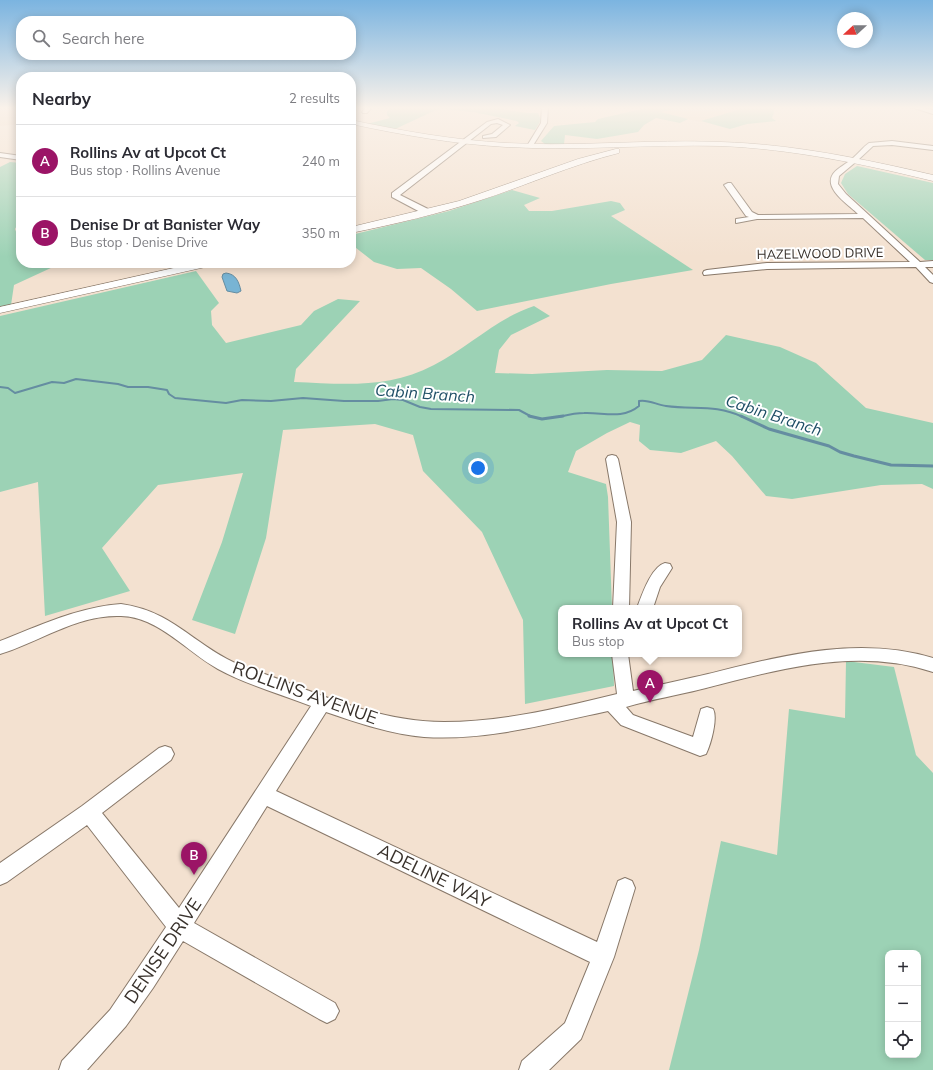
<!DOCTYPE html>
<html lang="en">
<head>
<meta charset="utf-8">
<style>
  :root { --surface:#fff; --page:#f2f2f3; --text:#2b2b33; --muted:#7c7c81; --line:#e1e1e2; --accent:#9b1466 }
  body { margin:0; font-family:Mulish,sans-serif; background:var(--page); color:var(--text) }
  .controls { position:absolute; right:12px; bottom:12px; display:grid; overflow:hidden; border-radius:8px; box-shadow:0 2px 10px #0003 }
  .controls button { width:36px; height:36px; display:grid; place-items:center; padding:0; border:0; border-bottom:1px solid var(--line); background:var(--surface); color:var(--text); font:20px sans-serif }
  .compass { position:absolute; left:837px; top:12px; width:36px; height:36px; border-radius:50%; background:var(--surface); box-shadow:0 2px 10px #0003; rotate:249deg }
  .you { position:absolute; left:478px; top:468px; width:14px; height:14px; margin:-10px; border:3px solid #fff; border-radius:50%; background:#1a73e8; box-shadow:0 0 0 6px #1a73e833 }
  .badge { display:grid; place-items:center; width:26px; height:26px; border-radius:50%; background:var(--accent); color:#fff; font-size:13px; font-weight:700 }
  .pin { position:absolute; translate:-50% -33px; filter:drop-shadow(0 1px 2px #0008) }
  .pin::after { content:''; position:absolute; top:21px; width:14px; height:12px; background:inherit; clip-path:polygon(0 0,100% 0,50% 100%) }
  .popup { position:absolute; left:558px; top:605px; width:184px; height:52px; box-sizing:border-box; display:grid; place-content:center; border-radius:8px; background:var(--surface); filter:drop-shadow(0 1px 3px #0005); font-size:13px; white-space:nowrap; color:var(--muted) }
  .popup b { font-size:15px; color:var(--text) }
  .popup::after { content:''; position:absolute; left:50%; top:100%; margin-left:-8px; border:8px solid transparent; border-top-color:var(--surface) }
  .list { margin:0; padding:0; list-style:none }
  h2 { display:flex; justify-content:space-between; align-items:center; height:52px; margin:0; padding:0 16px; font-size:17px }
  h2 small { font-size:13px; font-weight:400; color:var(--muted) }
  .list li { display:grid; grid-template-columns:26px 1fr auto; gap:12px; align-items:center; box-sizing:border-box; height:72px; padding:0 16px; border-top:1px solid var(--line) }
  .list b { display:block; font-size:15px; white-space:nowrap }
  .list p { margin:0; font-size:13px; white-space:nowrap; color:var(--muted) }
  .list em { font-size:13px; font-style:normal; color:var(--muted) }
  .icon { flex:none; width:22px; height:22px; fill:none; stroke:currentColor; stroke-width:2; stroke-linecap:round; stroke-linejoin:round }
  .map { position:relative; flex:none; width:933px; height:1070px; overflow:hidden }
  .search { position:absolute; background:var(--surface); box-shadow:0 2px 10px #0003; left:16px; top:16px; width:340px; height:44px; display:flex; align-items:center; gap:10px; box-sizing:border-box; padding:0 14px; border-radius:16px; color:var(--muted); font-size:15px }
  .panel { position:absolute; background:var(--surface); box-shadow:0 2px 10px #0003; left:16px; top:72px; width:340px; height:196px; border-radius:16px }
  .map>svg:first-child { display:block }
</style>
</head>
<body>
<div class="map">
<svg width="933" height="1070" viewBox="0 0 933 1070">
  <rect width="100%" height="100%" fill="#f3e1d0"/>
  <!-- built -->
  <g fill="#edd5bf">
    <path d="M0 107H21V124L0 126Z"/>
    <path d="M682 107H747L700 122 660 112Z"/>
  </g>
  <!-- green -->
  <g fill="#9cd2b5" fill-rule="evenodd">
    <path d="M391 107H490L527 113H538L541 120 535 130 515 126 519 123 517 121 473 112 444 109 436 110 393 130 367 124 390 118 387 115V111Z"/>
    <path d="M651 107H675L678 108 661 112 688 119 680 123 656 118 644 125 638 132 597 139 565 135 564 144H545L541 141 554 126 595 122 598 119Z"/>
    <path d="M747 107 774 108V112L772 118 776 121 747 124 730 129 701 121Z"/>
    <path d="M10 162 21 163V195L17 198 19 201H21V218L15 229 21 245V263H57L53 267 14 285 11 305 0 307V167Z"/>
    <path d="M857 166 933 183V260H925L848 194 841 183 845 174Z"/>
    <path d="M512 190 540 198 524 205 529 211H552L611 201 620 203 625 210 611 216 693 270 611 284 477 311 451 289 421 268 397 269 374 262 351 244V235L449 211Z"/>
    <path d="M196 271 219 303 211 311 212 325 226 343 301 325 314 311 338 299 360 301 296 369 294 382C344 384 388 389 434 365 469 347 497 318 534 306L550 316 511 335 499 350 495 373 532 374 607 370 662 371 702 360 726 335 780 347 816 363 866 408 933 423V489L922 484 881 485 792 499 766 496 732 456 716 441 681 453 650 450 639 441 640 425 630 422 607 433 576 451 568 472 606 484 608 497 612 608H561V654H613L614 686 525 704 523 620 482 532 423 471 413 435 375 424 283 430 266 538 235 634 192 620 222 542 243 473 158 485 102 548 130 591 45 616 38 482 0 492V316Z"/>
    <path d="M846 661 894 667 916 755 933 773V1070H669L699 950 721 841 777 855 789 709 845 718ZM888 953H918V1055H888Z"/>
  </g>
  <!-- water -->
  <path fill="#78b4d4" stroke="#658da1" d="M226 273C236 274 239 282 241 291L237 293 227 291 222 277 223 274Z"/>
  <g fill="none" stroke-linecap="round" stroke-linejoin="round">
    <!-- stream-far1 -->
    <g stroke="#658da1" stroke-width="2">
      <path d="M0 387 8 388 15 393 52 382 64 383 76 379 118 384 128 387H148L167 390 169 394 175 398 226 403 242 400 271 401 303 398 344 401H378L393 399 403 400 420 407 431 409 519 410 532 417"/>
      <path d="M558 417C567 415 575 413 584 413 603 412 622 420 639 406V401C648 399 657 405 666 406 695 410 715 404 743 417"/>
    </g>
    <!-- stream -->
    <g stroke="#658da1" stroke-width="3">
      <path d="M529 416 542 419 563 416"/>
      <path d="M741 416 769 429 829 446 840 452 854 456 891 465 933 466"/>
    </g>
    <defs>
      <g id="minor">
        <path d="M366 107H372L367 113H363L362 112Z"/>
        <path d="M542 107H548L547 123 532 147H528L527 146 541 123Z"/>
        <path d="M911 107H920L933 110V114Z"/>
        <path d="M498 119 510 125 496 137 483 138V136L492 134 503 125 497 123 491 124 400 195 430 210V214H424L392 197V193L487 122Z"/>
        <path d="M892 141 933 146V150L892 145 873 146 858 160 839 176 838 184 846 194 920 262 933 261V267H925L933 275V283L930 282 916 267 767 269 704 275 703 273 704 271 707 270 767 263 910 262 863 218 757 219 736 223V219L749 217 746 216 724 185 728 183H731L752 212 758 215 858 214C849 205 823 189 833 174 838 167 847 164 853 158 859 153 863 147 869 143Z"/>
        <path d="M0 153 21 156V160L0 157Z"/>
        <path d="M612 455 616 456 618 459 631 522 629 608H613L617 522 606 459 608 456Z"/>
        <path d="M665 563 670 564 672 568 660 587 653 608H637C642 595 651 567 665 563Z"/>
        <path d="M121 604C172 611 192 643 235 663 252 670 269 675 286 682 337 702 389 722 444 722 502 722 560 708 617 694L612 654H628L633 691C658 685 683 680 708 674 781 656 858 635 933 658V672C856 647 781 669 706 688 679 695 652 699 626 707L633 715 693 737 701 709 707 707 713 709C718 718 711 744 706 754L700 756 621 725 608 711C547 724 486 741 424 737 391 734 358 723 326 712L276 791 597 942 618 881 625 878 632 881 635 888 614 957 581 1039 549 1070H519L522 1061 565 1023 590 962 267 806 194 923 335 1003 339 1011 335 1019 327 1023 319 1019 183 941 153 988 126 1026 87 1070H59L62 1061 110 1010 166 927 87 825 7 882 0 885V863L82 806 159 748 165 746 171 748 174 754 171 760 102 813 179 908 311 706C280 694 247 685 218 669 187 652 159 617 121 616 78 614 39 642 0 654V641C39 626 78 607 121 604Z"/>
      </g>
      <g id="major">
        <path d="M351 120C402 131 454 140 506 143 578 147 650 139 721 142 792 144 864 159 933 175V181C864 164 792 149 721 146 650 144 578 151 506 147 454 144 402 135 351 124Z"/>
        <path d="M616 149H619V153C571 165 527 185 481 200 438 214 395 224 351 233V227L459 201 578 159Z"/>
        <path d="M196 263H215L210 266 0 313V307Z"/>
      </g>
    </defs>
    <!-- minor casing -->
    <use href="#minor" stroke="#887869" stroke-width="2"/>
    <!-- major casing -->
    <use href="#major" stroke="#887869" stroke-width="1"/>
    <!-- minor -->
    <use href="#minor" fill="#fff" fill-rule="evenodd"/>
    <!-- major -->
    <use href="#major" fill="#fff" fill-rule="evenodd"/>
  </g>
  <!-- sky -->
  <linearGradient id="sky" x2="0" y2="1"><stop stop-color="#7bb4e0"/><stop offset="0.42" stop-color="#faf2ea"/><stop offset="1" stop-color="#faf2ea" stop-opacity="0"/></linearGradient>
  <rect width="933" height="257" fill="url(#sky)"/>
  <g text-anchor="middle" stroke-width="4" stroke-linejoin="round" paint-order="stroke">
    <!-- far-street labels -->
    <g font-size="13" fill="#38312b" stroke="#fff">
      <text transform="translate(820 253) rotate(-1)" y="5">HAZELWOOD DRIVE</text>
    </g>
    <!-- water labels -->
    <g font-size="16" font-style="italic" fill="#1e4e66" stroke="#fff">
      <text transform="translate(425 393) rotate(4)" y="6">Cabin Branch</text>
      <text transform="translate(774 415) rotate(18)" y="6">Cabin Branch</text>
    </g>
    <!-- near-street labels -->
    <g font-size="18" fill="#38312b" stroke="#fff">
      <text transform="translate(305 693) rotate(20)" y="6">ROLLINS AVENUE</text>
      <text transform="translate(434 876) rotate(26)" y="6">ADELINE WAY</text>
      <text transform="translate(163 951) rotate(-56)" y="6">DENISE DRIVE</text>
    </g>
  </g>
</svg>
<div class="controls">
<button>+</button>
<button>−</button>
<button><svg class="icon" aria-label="locate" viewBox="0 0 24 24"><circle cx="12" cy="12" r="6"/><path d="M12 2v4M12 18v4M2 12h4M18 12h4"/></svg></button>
</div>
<svg class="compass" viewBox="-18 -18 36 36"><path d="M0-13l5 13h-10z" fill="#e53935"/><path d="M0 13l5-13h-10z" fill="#7c7c81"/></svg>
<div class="you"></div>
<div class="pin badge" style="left:650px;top:703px">A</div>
<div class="popup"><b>Rollins Av at Upcot Ct</b>Bus stop</div>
<div class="pin badge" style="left:194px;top:875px">B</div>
<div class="search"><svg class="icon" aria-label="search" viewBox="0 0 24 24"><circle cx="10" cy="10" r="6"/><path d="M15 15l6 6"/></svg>Search here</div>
<section class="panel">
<h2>Nearby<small>2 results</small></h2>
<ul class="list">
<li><span class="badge">A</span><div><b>Rollins Av at Upcot Ct</b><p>Bus stop · Rollins Avenue</p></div><em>240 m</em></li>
<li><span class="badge">B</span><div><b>Denise Dr at Banister Way</b><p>Bus stop · Denise Drive</p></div><em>350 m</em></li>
</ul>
</section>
</div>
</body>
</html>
